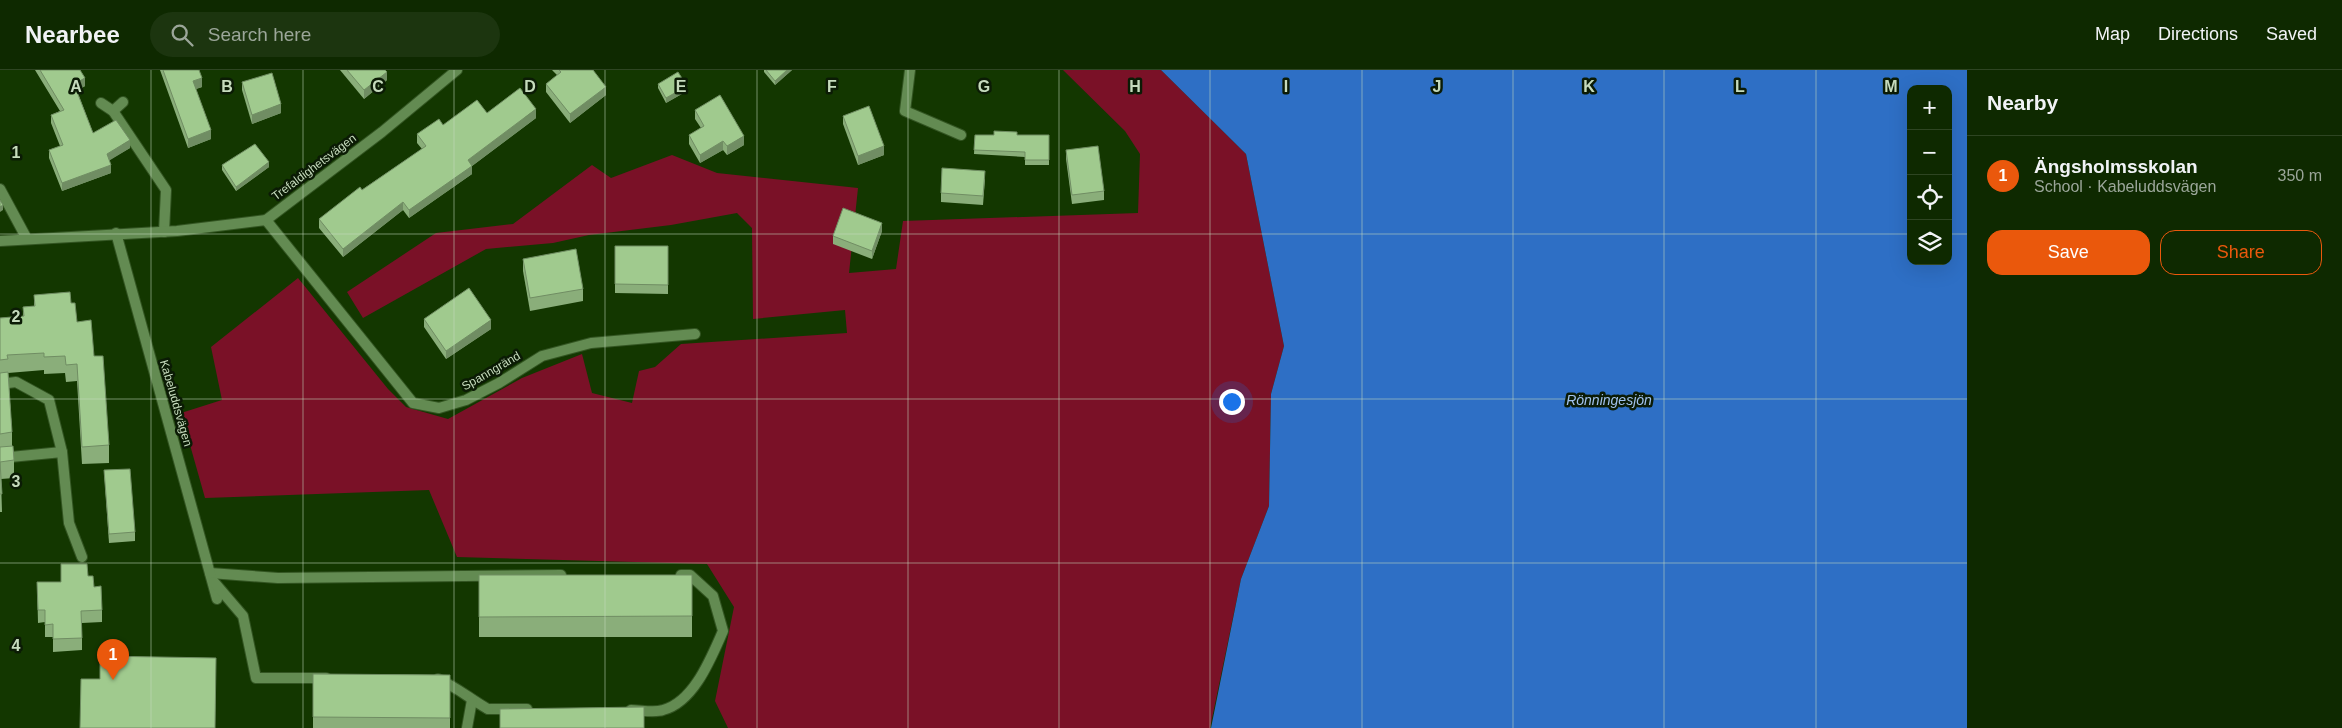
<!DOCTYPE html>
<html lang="en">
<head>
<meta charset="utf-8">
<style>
  :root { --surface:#0e2900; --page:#1c350f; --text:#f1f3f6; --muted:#9ba699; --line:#2e4522; --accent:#ea580c }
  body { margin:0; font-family:Arial,sans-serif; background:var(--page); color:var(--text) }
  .controls { position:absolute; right:15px; top:15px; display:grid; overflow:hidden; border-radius:10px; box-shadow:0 5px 20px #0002 }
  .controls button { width:45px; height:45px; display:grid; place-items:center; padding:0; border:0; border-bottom:1px solid var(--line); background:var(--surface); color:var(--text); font:25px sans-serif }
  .you { position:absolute; left:1231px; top:331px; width:18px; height:18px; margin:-12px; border:4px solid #fff; border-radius:50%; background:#1a73e8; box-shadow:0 0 0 8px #1a73e833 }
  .badge { display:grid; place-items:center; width:32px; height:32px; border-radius:50%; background:var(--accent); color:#fff; font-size:16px; font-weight:700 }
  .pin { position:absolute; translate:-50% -41px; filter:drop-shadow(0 1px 2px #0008) }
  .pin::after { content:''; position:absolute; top:26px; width:18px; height:15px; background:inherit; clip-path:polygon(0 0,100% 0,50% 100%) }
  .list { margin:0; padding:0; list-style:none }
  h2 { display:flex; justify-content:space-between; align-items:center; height:65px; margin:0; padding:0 20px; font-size:21px }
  h2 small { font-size:16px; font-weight:400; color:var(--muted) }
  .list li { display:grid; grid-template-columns:32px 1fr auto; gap:15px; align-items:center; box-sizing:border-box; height:80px; padding:0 20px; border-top:1px solid var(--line) }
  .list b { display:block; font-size:19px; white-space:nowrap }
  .list p { margin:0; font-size:16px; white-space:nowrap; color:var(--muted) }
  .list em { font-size:16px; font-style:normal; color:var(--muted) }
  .actions { display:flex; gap:10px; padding:15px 20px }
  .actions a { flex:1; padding:11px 0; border:1px solid var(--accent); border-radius:15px; text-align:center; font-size:18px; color:var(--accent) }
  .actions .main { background:var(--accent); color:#fff }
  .icon { flex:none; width:28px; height:28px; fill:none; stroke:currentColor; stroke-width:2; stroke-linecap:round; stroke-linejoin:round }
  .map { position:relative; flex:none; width:1967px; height:658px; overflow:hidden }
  header { display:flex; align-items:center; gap:30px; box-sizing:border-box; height:70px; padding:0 25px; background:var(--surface); border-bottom:1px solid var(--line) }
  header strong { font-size:24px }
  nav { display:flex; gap:28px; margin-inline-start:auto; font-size:18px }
  .search { width:350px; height:45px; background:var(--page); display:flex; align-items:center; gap:12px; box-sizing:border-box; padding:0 18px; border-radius:28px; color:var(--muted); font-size:19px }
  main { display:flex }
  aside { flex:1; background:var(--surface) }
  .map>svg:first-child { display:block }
</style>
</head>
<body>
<header>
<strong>Nearbee</strong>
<div class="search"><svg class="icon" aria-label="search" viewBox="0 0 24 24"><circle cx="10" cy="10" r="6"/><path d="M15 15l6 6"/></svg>Search here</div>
<nav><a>Map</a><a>Directions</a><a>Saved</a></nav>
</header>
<main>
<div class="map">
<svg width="1967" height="658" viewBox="0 0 1967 658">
  <rect width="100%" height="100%" fill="#133700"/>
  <!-- green -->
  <path fill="#7a1127" d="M1063 0H1161L1246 84 1284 276 1271 324 1269 436 1241 509 1210 658H728L715 631 734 537 707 494 457 487 429 420 205 428 181 343 222 330 211 277 298 208 388 319 406 337 448 349 522 308 582 284 592 323 632 333 639 301 655 297 681 274 847 263 845 240 753 249 752 158 737 143 671 155 589 165 553 173 486 179 363 248 347 222 436 163 513 154 592 95 611 108 672 85 717 103 858 118 849 203 896 199 903 151 1138 143 1140 84 1125 61Z"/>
  <!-- water -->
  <path fill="#2e6fc5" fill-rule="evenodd" d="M1161 0H1967V658H1211L1241 509 1269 436 1271 324 1284 276 1246 84ZM1911 19H1948V191H1911Z"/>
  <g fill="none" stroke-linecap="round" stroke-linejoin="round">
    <defs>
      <g id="lane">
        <path d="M101 33 113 41 166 120 164 162"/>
        <path d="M113 41 123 32"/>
        <path d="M210 503 278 508 561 505"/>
        <path d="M488 639H527"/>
        <path d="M631 640C641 640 654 643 663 640 694 632 711 588 723 561L713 526 690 505H681"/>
      </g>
      <g id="street">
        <path d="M910 0 905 41 961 65"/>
        <path d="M0 119 27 169"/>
        <path d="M266 150 413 333 439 338 466 330 499 313 542 286 591 273 695 264"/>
        <path d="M116 163 217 529"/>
        <path d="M0 171 177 161 266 150 382 62 457 0"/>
        <path d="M0 314 16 312 49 330 62 382"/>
        <path d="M0 388 62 382 69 453 82 487"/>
        <path d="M214 512 243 546 256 608H326"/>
        <path d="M438 609C457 617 470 629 488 639"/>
        <path d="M467 658 472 630"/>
      </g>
    </defs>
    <!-- lane casing -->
    <use href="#lane" stroke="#352" stroke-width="12"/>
    <!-- street casing -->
    <use href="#street" stroke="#352" stroke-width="12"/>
    <!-- lane -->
    <use href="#lane" stroke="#638b52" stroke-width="10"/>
    <!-- street -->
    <use href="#street" stroke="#638b52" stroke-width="10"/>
  </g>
  <!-- wall -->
  <g fill="#8aae7a">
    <path d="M35 0H80L85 16 77 21 93 63 130 78 109 90 111 103 62 121 49 88V80L60 76 51 53V45L60 41Z"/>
    <path d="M160 0H199L202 17 196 19 211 69 188 78Z"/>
    <path d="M340 0H385L387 10 364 29Z"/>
    <path d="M552 0H593L606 25 570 53 546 22V14L557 5Z"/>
    <path d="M764 0H792L775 15 764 2Z"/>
    <path d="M242 12 281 43 252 54 242 20Z"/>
    <path d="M658 14 687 21 666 33 658 18Z"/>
    <path d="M695 40 744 75 727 85 723 80 700 93 689 74V65L701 58 695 49Z"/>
    <path d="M487 43 536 48 472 96V104L409 148 403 140 343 187 319 158V149L422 79 417 73V64L443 55Z"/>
    <path d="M843 46 884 85 858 95 843 54Z"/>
    <path d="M975 65H1049V95H1025V87L974 84Z"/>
    <path d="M1066 80 1104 121V130L1072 134 1066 89Z"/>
    <path d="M222 95 269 97 236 121 222 100Z"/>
    <path d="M985 109 983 135 941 132V123Z"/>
    <path d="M882 161 872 189 833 174V166Z"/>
    <path d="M615 176H668V224L615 223Z"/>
    <path d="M523 189 583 219V231L530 241 523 201Z"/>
    <path d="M34 225 71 233 77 252 94 286 109 375V393L82 394 77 311 66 312 65 303 44 304V300L8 303 12 362V376L14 390V408L1 409 2 442H0V248L23 247V237L34 236Z"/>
    <path d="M424 249 491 259 446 289 424 257Z"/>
    <path d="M104 400 135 462V471L109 473Z"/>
    <path d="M61 494 88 506 94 517 102 540V552L82 553V580L53 582V567H45V552L38 553 37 512H61Z"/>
    <rect x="479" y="505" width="213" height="62"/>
    <path d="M313 604 450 605V658H313Z"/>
  </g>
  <!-- shaded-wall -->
  <g fill="#708d63">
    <path d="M787 0H792L775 15V11Z"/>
    <path d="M387 2V10L364 29V20Z"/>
    <path d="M85 8V16L74 22V14Z"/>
    <path d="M202 8V17L193 20V11Z"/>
    <path d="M687 16V21L666 33V28Z"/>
    <path d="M606 17V25L570 53V44Z"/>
    <path d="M281 34V43L252 54V45Z"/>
    <path d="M536 39V48L472 96V104L409 148V140L468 90Z"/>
    <path d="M211 60V69L188 78V69Z"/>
    <path d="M744 66V75L727 85V76Z"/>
    <path d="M130 70V78L107 92V84Z"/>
    <path d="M723 71V80L700 93V85Z"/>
    <path d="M884 76V85L858 95V86Z"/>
    <path d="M269 92V97L236 121V117Z"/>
    <path d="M111 95V103L62 121V113Z"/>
    <path d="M403 132V140L343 187V179Z"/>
    <path d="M3 135V140L0 142V137Z"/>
    <path d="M882 153V161L872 189V181Z"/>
    <path d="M491 250V259L446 289V281Z"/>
  </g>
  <!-- building -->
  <g fill="#a0ca8e" stroke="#708d63">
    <path d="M40 0H80L85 8 74 14 93 63 116 50 130 70 107 84 111 95 62 113 49 80 63 75 51 45 64 40Z"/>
    <path d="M163 0H199L202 8 193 11 211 60 188 69Z"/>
    <path d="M347 0H385L387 2 364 20Z"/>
    <path d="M559 0H593L606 17 570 44 546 14 561 2Z"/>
    <path d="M766 0H787L775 11Z"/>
    <path d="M678 2 687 16 666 28 658 14Z"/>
    <path d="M272 3 281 34 252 45 242 12Z"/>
    <path d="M520 18 536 39 468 90 472 96 409 140 403 132 343 179 319 149 360 117 362 120 426 76 417 64 439 49 443 55 477 30 487 43Z"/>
    <path d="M720 25 744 66 727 76 723 71 700 85 689 65 704 56 695 40Z"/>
    <path d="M869 36 884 76 858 86 843 46Z"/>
    <path d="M994 61 1017 62V65H1049V90H1025V82L974 80 975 65H994Z"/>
    <path d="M255 74 269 92 236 117 222 95Z"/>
    <path d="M1098 76 1104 121 1072 125 1066 80Z"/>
    <path d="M942 98 985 101 983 126 941 123Z"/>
    <path d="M0 130 3 135 0 137Z"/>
    <path d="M843 138 882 153 872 181 833 166Z"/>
    <path d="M615 176H668V215L615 214Z"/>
    <path d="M576 179 583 219 530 228 523 189Z"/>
    <path d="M469 218 491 250 446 281 424 249Z"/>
    <path d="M70 222 71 233H75L77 252 91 250 94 286H103L109 375 82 377 77 294 66 295 65 286 44 287V283L7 285 8 289 0 290V248L24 246 23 237 35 236 34 225Z"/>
    <path d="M8 302 12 362 0 364V303Z"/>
    <path d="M13 376 14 390 0 392 2 424H0V377Z"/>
    <path d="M130 399 135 462 109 464 104 400Z"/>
    <path d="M61 494H87L88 506H93L94 517 101 516 102 540 81 541 82 568 53 569V554L45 555V540H38L37 512H61Z"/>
    <path d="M479 505H692V546L479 547Z"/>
    <path d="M100 586 216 588 215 658H80L81 609H100Z"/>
    <path d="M313 604 450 605V648L313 647Z"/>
    <path d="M644 637V658H500V639Z"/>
  </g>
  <!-- grid -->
  <path fill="none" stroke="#c6dbbd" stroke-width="1" stroke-opacity="0.55" d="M151 0V658M303 0V658M454 0V658M605 0V658M757 0V658M908 0V658M1059 0V658M1210 0V658M1362 0V658M1513 0V658M1664 0V658M1816 0V658M0 164H1911M1948 164H1967M0 329H1967M0 493H1967"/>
  <g text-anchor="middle" stroke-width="5" stroke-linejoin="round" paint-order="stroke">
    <!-- street labels -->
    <g font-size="12" fill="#c6dbbd" stroke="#0b1b05">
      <text transform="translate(314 97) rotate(-37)" y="4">Trefaldighetsvägen</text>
      <text transform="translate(491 301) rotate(-30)" y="4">Spanngränd</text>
      <text transform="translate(176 333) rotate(74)" y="4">Kabeluddsvägen</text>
    </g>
    <!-- water labels -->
    <g font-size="14" font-style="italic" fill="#a2c2ee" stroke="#0b1b05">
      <text x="1609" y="335">Rönningesjön</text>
    </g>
  </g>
  <g font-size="16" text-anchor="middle" font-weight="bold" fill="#c6dbbd" stroke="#0b1b05" stroke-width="5" stroke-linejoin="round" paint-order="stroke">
    <text x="76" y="22">A</text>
    <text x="227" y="22">B</text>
    <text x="378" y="22">C</text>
    <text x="530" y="22">D</text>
    <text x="681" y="22">E</text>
    <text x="832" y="22">F</text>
    <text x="984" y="22">G</text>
    <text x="1135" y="22">H</text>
    <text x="1286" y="22">I</text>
    <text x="1437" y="22">J</text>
    <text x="1589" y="22">K</text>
    <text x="1740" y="22">L</text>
    <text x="1891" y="22">M</text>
    <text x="16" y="88">1</text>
    <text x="16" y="252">2</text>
    <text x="16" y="417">3</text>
    <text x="16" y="581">4</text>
  </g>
</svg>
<div class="controls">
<button>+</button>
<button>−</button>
<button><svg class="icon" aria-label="locate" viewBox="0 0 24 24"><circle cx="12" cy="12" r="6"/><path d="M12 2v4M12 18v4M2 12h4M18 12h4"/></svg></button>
<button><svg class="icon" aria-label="layers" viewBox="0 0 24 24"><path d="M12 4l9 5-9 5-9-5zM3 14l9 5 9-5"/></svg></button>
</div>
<div class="you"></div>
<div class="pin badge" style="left:113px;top:610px">1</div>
</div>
<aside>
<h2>Nearby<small></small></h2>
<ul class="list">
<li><span class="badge">1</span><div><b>Ängsholmsskolan</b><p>School · Kabeluddsvägen</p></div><em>350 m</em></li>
</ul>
<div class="actions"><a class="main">Save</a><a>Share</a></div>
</aside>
</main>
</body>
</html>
